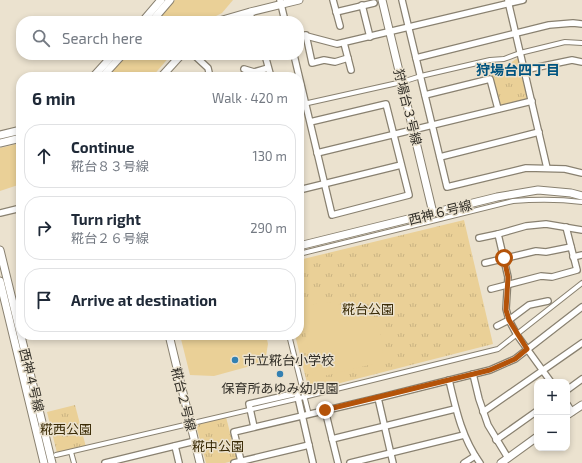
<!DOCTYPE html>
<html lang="en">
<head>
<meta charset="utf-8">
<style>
  :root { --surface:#fff; --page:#f6f6f7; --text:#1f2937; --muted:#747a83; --line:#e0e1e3 }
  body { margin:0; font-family:"Exo 2","Noto Sans JP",sans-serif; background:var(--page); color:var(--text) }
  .controls { position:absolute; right:12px; bottom:12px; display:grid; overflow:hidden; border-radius:8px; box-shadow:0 2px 6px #0003 }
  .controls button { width:36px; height:36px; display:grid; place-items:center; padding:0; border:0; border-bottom:1px solid var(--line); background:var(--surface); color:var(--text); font:20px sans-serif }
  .stop { position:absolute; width:12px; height:12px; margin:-9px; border:3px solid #b45309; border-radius:50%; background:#fff }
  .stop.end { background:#b45309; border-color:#fff; box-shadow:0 1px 4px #0008 }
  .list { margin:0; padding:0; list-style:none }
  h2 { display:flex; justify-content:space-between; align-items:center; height:52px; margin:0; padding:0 16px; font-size:17px }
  h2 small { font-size:13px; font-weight:400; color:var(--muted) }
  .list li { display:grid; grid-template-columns:26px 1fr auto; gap:12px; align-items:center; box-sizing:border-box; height:64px; margin:0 8px 8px; padding:0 8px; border:1px solid var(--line); border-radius:16px }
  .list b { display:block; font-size:15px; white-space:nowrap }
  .list p { margin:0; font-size:13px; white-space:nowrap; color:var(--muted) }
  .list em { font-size:13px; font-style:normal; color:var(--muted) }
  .icon { flex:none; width:22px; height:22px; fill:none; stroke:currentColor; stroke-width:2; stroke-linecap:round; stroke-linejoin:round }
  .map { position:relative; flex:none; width:582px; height:463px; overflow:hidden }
  .search { position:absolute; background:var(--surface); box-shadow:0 2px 6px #0003; left:16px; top:16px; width:288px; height:44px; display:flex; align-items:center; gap:10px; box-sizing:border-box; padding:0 14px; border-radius:16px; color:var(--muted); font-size:15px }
  .panel { position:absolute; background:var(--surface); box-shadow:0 2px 6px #0003; left:16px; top:72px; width:288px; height:268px; border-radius:16px }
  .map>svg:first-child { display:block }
</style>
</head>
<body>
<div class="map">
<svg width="582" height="463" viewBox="0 0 582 463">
  <defs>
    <pattern id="park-tufts" width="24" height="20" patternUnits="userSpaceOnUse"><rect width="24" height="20" fill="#ead097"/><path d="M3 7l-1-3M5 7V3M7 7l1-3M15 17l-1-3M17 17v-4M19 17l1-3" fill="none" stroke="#c9b382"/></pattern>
  </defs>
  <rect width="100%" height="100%" fill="#ebe2cf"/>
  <!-- park -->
  <g fill="url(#park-tufts)">
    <path d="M519 57 528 96 525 100 502 106 498 105 489 63 493 61 506 66Z"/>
    <path d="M464 220 493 344 309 391 295 335H299V260Z"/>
    <path d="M75 405 86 447 57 453 47 412Z"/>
    <path d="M226 417 237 460 225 463H206L196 425Z"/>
  </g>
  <!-- pitch -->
  <g fill="#ead097">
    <path d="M175 0H233L222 13 206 21H157Z"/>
    <path d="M127 55H171L152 77H107Z"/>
    <path d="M21 142V184L0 191V148L13 145Z"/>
    <path d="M319 302C342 302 373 310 381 336 383 343 383 351 383 358L377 363 320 377 313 376 301 309Z"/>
    <path d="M180 335H266L268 344 265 362 214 376 190 375Z"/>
  </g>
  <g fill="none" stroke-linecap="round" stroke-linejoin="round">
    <defs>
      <g id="pedestrian">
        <path d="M299 105 402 82 421 76 490 60 504 59 520 53 565 42 582 43"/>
        <path d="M299 254 513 201C537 199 559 199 582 202"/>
        <path d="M289 335 308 411"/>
        <path d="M71 452 74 463"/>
        <path d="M56 455 304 397 498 349 582 283"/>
      </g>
      <g id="minor">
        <path d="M280 0 285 21"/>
        <path d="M333 0 340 26"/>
        <path d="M402 0 447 187 526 168 565 169 582 173"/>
        <path d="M508 1 547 168"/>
        <path d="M362 5 370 37"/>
        <path d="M250 12 252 21"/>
        <path d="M336 12 374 3"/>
        <path d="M299 34 337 44 523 0"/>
        <path d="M306 35 312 63 324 60 335 62 348 58"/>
        <path d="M344 43 351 70"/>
        <path d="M194 55 208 68 210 77"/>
        <path d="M265 55 271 77"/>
        <path d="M294 55 332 215 409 195 386 104 310 122"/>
        <path d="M416 58 549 25 573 23 582 24"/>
        <path d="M244 69 254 72 268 68"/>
        <path d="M524 70 572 60 582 62"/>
        <path d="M425 95 490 79 498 109"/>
        <path d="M317 153 532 101"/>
        <path d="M440 157 539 132"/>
        <path d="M299 190 401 165"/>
        <path d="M0 213 21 208"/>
        <path d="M479 238 498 234"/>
        <path d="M573 257 582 255"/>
        <path d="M485 263 536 251 546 252 571 247"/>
        <path d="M491 289 541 276 552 277 577 270 566 227"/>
        <path d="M497 326 509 320 529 305 548 301"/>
        <path d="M473 374 479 399 488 425 508 458"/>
        <path d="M449 380C456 410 462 438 480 463"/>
        <path d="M551 382 517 335 509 320 506 309 508 277 498 234 526 226 546 224 582 230"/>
        <path d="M567 390 582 379"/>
        <path d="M378 398 393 463"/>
        <path d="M567 404 572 412"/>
        <path d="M325 410 338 463"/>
        <path d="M483 412 582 343"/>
        <path d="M254 427 249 404 297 393 313 463"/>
        <path d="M332 439 455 409"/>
        <path d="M496 440 537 411"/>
        <path d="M175 446 179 463"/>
        <path d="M241 461 234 432 378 398 490 370 515 359 582 307"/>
        <path d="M105 463 195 441"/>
        <path d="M234 463 309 445"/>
        <path d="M350 463 464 435"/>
        <path d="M464 463 475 456"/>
      </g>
      <g id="tertiary">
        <path d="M382 0 433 213"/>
        <path d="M143 21 161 0"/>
        <path d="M152 21 170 0"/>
        <path d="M219 21 250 12 299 0"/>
        <path d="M93 77 113 55"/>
        <path d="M102 77 122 55"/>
        <path d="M161 77 181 55"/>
        <path d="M0 135 21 130"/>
        <path d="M0 143 21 138"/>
        <path d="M299 246 497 197 538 190 571 193 582 196"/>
        <path d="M0 250 52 463"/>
        <path d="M0 281 44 463"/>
        <path d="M169 335 200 463"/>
        <path d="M567 415 582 405"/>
        <path d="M501 463 537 437"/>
      </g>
    </defs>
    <!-- pedestrian casing -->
    <use href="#pedestrian" stroke="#898170" stroke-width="6"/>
    <!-- minor casing -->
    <use href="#minor" stroke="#898170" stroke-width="8"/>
    <!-- tertiary casing -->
    <use href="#tertiary" stroke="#898170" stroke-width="9"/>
    <!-- pedestrian -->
    <use href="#pedestrian" stroke="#fff" stroke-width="4"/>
    <!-- minor -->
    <use href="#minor" stroke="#fff" stroke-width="5.5"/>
    <!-- tertiary -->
    <use href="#tertiary" stroke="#fff" stroke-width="7"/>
  </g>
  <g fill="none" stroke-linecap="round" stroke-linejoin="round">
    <!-- route -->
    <path stroke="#b45309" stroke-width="5" d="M325 410 490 370 515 359 527 349 509 320 506 310 508 277 504 258"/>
  </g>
  <!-- markers -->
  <g fill="#3380b2" stroke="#ebe2cf" stroke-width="1.5">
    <circle cx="235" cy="360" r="4"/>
    <circle cx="280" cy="374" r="4"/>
  </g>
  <g text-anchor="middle" stroke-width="3" stroke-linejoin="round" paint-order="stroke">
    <!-- street labels -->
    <g font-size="13" fill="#312e27" stroke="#ebe2cf">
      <text transform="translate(408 107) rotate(76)" y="5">狩場台３号線</text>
      <text transform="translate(440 212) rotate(-14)" y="5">西神６号線</text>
      <text transform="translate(32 380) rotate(76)" y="5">西神４号線</text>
      <text transform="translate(184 399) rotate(76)" y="5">糀台２号線</text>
    </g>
    <!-- park labels -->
    <g font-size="13" fill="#3a2b06" stroke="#ebe2cf">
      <text x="368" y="314">糀台公園</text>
      <text x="66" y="434">糀西公園</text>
      <text x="218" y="451">糀中公園</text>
    </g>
    <!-- poi labels -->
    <g font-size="13" fill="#312e27" stroke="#ebe2cf" text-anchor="start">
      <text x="243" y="365">市立糀台小学校</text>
      <text x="280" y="393" text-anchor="middle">保育所あゆみ幼児園</text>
    </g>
    <!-- neighbourhood labels -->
    <g font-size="14" font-weight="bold" fill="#005480" stroke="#ebe2cf">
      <text x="518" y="75">狩場台四丁目</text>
    </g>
  </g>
</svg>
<div class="controls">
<button>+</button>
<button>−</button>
</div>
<div class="stop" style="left:504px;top:258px"></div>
<div class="stop end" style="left:325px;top:410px"></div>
<div class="search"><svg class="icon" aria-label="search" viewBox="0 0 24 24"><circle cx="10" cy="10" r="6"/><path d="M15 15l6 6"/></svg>Search here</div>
<section class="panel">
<h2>6 min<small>Walk · 420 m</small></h2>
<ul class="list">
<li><svg class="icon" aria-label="ahead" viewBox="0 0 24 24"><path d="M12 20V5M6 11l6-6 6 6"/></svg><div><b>Continue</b><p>糀台８３号線</p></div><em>130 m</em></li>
<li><svg class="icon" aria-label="right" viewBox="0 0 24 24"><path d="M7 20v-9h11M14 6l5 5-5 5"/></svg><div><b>Turn right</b><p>糀台２６号線</p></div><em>290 m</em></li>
<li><svg class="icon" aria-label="arrive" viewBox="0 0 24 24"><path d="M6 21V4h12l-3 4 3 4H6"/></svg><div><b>Arrive at destination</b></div></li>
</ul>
</section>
</div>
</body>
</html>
